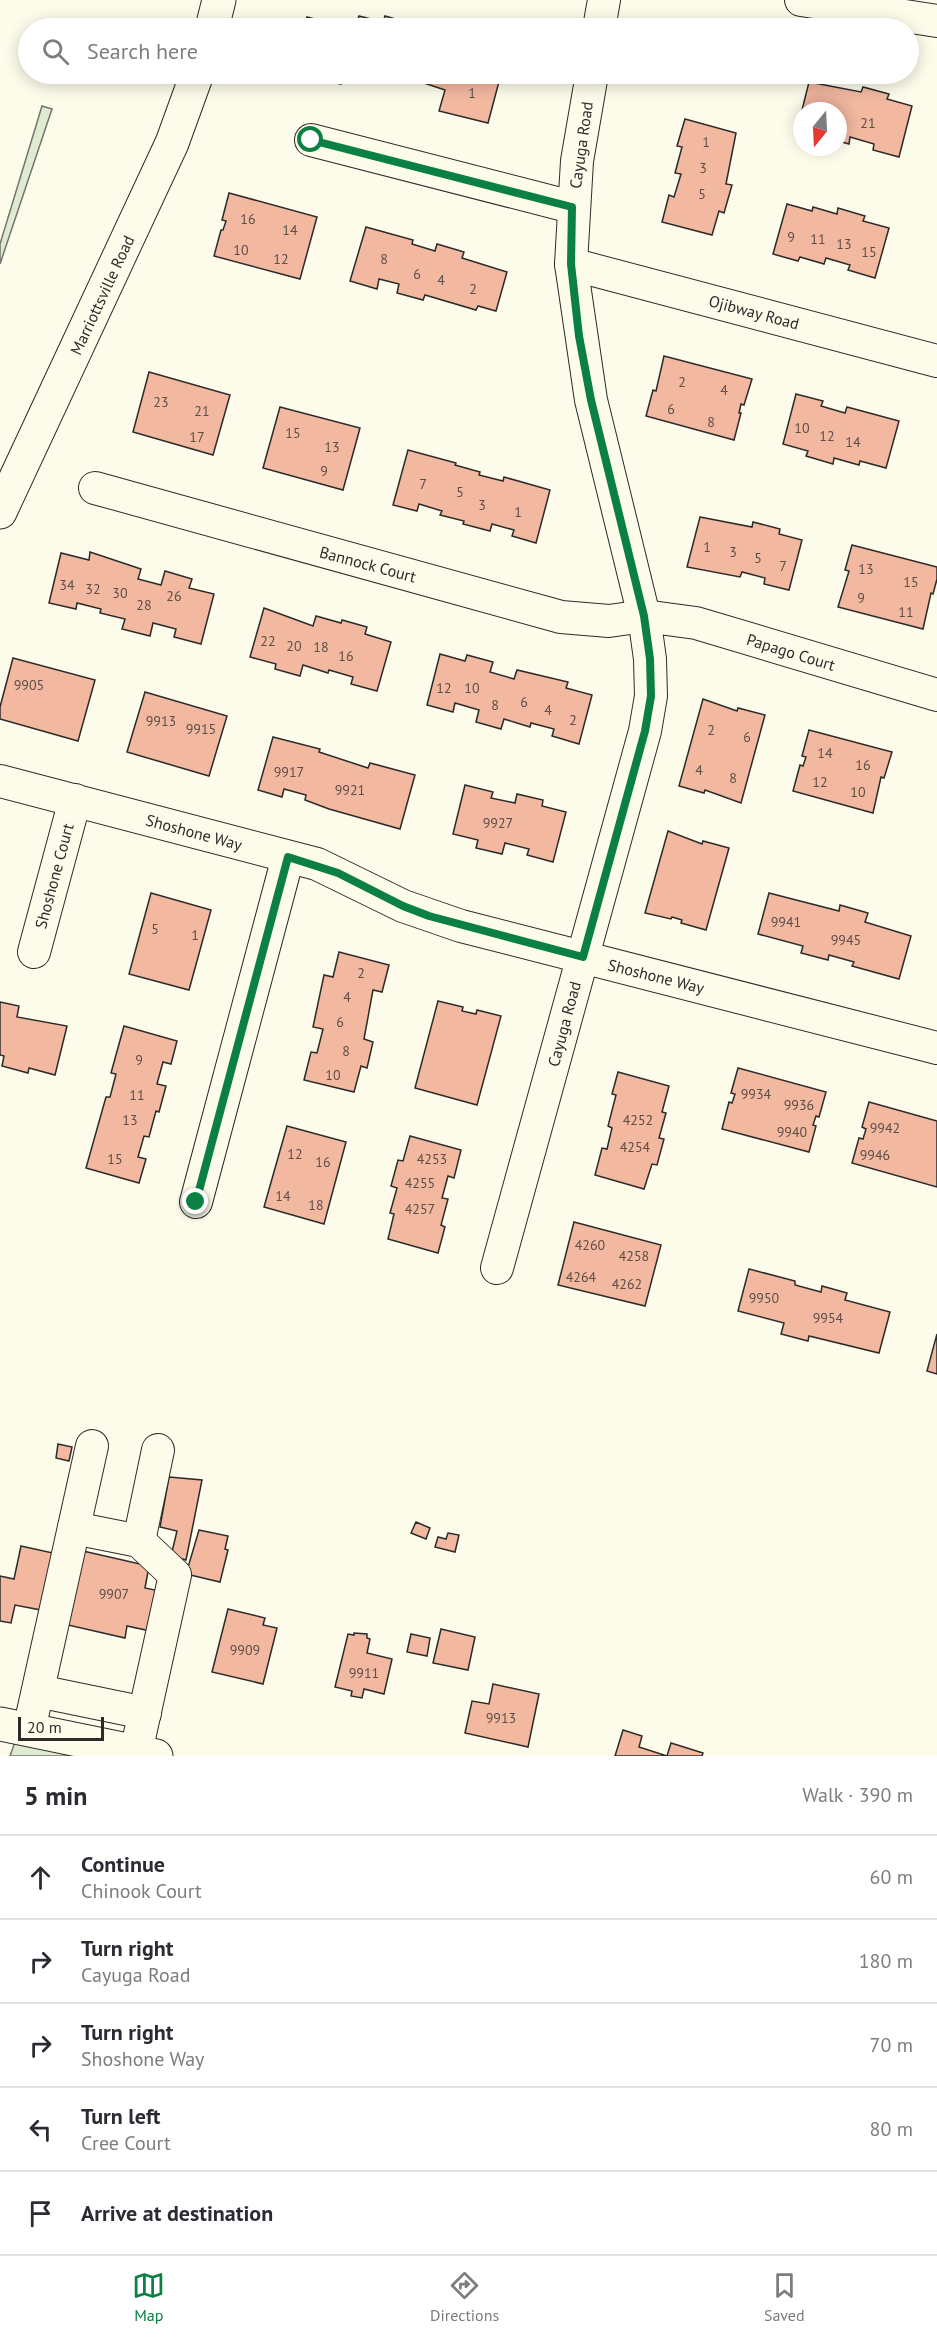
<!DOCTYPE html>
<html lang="en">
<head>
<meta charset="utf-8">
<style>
  :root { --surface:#fff; --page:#f7f7f7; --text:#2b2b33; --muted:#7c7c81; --line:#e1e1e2; --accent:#0b8043 }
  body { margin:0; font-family:"PT Sans",sans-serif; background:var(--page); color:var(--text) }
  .compass { position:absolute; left:793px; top:102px; width:54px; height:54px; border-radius:50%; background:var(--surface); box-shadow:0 3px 15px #0003; rotate:198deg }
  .scale { position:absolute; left:18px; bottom:15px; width:86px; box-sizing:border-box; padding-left:6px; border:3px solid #2b2b2b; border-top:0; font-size:16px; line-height:21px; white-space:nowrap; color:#2b2b2b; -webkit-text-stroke:4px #fdfbea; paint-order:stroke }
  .stop { position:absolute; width:18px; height:18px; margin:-14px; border:4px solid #0b8043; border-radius:50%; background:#fff }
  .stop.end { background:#0b8043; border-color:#fff; box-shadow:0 2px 6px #0008 }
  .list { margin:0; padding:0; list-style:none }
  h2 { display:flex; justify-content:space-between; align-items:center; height:78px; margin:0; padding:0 24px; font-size:26px }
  h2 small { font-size:20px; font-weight:400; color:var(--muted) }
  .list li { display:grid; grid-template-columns:39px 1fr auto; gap:18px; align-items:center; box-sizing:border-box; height:84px; padding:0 24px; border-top:2px solid var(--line) }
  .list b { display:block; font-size:22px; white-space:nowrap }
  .list p { margin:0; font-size:20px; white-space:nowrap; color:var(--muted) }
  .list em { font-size:20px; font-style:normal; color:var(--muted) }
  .icon { flex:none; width:33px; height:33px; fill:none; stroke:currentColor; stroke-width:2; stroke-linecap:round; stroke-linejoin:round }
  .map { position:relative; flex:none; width:937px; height:1756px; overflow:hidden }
  .search { position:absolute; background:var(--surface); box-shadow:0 3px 15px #0003; left:18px; right:18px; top:18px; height:66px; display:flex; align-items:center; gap:15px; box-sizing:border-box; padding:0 21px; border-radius:33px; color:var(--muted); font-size:22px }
  .sheet { height:498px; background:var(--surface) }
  nav { display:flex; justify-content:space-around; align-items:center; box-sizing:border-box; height:84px; border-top:2px solid var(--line); background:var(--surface); font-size:16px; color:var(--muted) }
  nav a { display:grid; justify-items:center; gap:3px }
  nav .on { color:var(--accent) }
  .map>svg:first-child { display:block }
</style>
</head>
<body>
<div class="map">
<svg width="937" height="1756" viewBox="0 0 937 1756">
  <rect width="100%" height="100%" fill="#fdfbea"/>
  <!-- green -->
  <g fill="#deebd1" stroke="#74746e" stroke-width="1.5">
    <path d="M42 106 52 109 0 264V244Z"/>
    <path d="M15 1742 80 1756H10Z"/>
  </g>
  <!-- building -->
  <g fill="#f2b8a0" stroke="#2b2b2b" stroke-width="1.5">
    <path d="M359 16 383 22 385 16 409 23 410 19 436 26V28H355Z"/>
    <path d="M307 17 349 28H304Z"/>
    <path d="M301 74H343L341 84Z"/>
    <path d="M397 74H501L488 123 439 111 445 90Z"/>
    <path d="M809 82 861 92 863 87 889 94 887 99 912 106 899 157 873 150 874 144 850 137 849 144 838 141V111H802V135L796 134Z"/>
    <path d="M685 119 736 133 726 184 732 185 724 213 719 211 712 235 662 222 669 195 674 197 681 174 675 173 682 147 677 146Z"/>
    <path d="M229 193 317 217 300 279 214 256 221 230H223L226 221 222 220Z"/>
    <path d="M787 204 812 211 813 207 837 214 838 208 865 216 863 221 889 228 875 278 848 270 850 265 826 258 824 264 800 257 798 261 773 254Z"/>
    <path d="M366 227 413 240 412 244 435 251 437 244 464 252 462 258 507 272 496 311 478 306 476 310 425 295 423 300 397 293 399 284 379 279 377 289 350 281Z"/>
    <path d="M664 356 752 379 744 405 741 404 739 413H741L734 440 646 416 653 390 656 391Z"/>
    <path d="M149 372 230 395 213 455 133 432Z"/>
    <path d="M796 394 823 401 821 406 845 413 847 407 899 421 886 468 860 461 859 465 834 458 833 464 806 456 808 451 783 444Z"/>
    <path d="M280 407 360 428 343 490 263 468Z"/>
    <path d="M408 450 456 463 455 465 480 472 479 475 503 481 504 477 550 490 536 543 512 536 514 530 492 524 490 531 463 524 464 521 440 515 442 511 419 504 417 511 393 505Z"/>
    <path d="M700 517 752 527 753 522 780 529 779 534 802 540 789 590 764 584 765 578 742 572 740 577 687 567Z"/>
    <path d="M852 545 937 567V579L933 594 931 593 923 629 838 607 849 571 845 570Z"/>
    <path d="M90 552 141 569 138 579 161 585 165 571 192 579 189 588 214 594 201 644 174 637 176 629 153 623 150 636 122 629 125 619 100 613 101 609 77 603 76 609 49 603 61 553 89 560Z"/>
    <path d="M264 608 313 626 316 616 341 623 342 620 367 627 365 634 391 642 377 691 351 684 353 677 329 670 328 673 303 665 300 676 275 669 276 664 250 657Z"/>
    <path d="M440 654 465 661 467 655 493 662 490 672 514 679 517 670 568 682 566 688 592 695 579 744 552 736 554 729 531 723 530 727 504 719 501 729 476 722 479 710 455 703 453 712 427 705Z"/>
    <path d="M13 658 95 680 78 741 0 719V707Z"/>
    <path d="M145 692 227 716 209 776 127 752Z"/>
    <path d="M703 699 737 711 738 708 765 715 741 803 705 790 704 793 679 786Z"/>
    <path d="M809 730 892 752 884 778 881 777 873 813 793 791 800 765 803 766 806 757 802 756Z"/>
    <path d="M273 737 320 749 319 752 368 768 370 763 415 775 400 829 329 809 305 800 306 795 284 789 282 797 258 790Z"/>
    <path d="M465 785 493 792 491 798 515 803 517 794 543 800 542 806 566 812 553 862 527 855 529 849 505 843 502 854 476 848 478 840 453 834Z"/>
    <path d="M668 831 702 844 703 841 729 848 706 930 681 923 682 920 672 917 671 919 645 913Z"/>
    <path d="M151 893 211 910 189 990 129 974Z"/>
    <path d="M769 893 839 911 840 905 868 913 865 922 911 936 899 979 852 966 854 962 829 955 828 960 801 953 803 946 758 934Z"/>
    <path d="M339 952 389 965 382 992 373 990 364 1039 373 1042 367 1068 361 1066 354 1092 304 1080 311 1052 317 1053 323 1029 313 1027 324 975 333 977Z"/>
    <path d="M438 1001 463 1007 462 1011 476 1014 477 1010 501 1016 477 1105 415 1088Z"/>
    <path d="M0 1002 19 1006 17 1017 67 1026 55 1075 29 1068 28 1073 2 1066 4 1056 0 1055Z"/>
    <path d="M124 1026 177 1041 171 1064 163 1062 157 1084 166 1086 159 1112 156 1111 149 1137 144 1136 138 1157 146 1159 139 1183 86 1168 106 1097H110L116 1074 111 1073Z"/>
    <path d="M738 1068 826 1092 819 1117 816 1116 813 1125 816 1126 809 1152 722 1129 729 1102 732 1103 735 1094 731 1093Z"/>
    <path d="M618 1072 669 1086 662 1112 666 1113 659 1138 664 1139 657 1165 652 1164 644 1189 595 1175 602 1148 607 1149 612 1128 608 1126 616 1095 612 1094Z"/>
    <path d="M869 1102 937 1121V1187L852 1163 859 1138 863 1139 866 1129 862 1127Z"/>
    <path d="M287 1126 346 1142 324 1224 264 1207Z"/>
    <path d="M410 1136 461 1150 454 1178 448 1176 442 1198 448 1199 441 1225 445 1227 438 1253 388 1239 394 1214 390 1213 397 1188 391 1186 398 1160 403 1161Z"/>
    <path d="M574 1222 661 1245 645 1306 558 1285Z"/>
    <path d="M749 1269 795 1281V1285L821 1292 822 1286 847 1293 845 1300 890 1312 879 1353 809 1336 808 1341 781 1334 784 1323 738 1311Z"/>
    <path d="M937 1334V1374L927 1371Z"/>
    <path d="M58 1444 72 1447 69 1461 56 1458Z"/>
    <path d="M169 1477 202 1480 186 1560 171 1556 177 1531 160 1527Z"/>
    <path d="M416 1522 430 1528 426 1539 411 1533Z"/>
    <path d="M199 1530 228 1536 225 1549 228 1550 220 1582 186 1574Z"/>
    <path d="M448 1533 459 1535 455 1552 435 1547 438 1537 446 1539Z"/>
    <path d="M21 1546 53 1553 41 1610 15 1605 11 1623 0 1621V1576L14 1579Z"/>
    <path d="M83 1551 149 1566 145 1588 164 1592 155 1632 127 1626 125 1638 68 1625Z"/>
    <path d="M228 1609 265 1618 263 1625 277 1628 263 1684 212 1672Z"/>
    <path d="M441 1629 475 1637 468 1670 433 1663Z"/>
    <path d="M354 1633 367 1634V1638L370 1639 367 1653 392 1659 384 1694 364 1689 362 1698 351 1696 352 1691 335 1687 348 1634 354 1635Z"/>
    <path d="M411 1634 430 1638 427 1656 407 1652Z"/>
    <path d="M493 1684 539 1694 528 1747 465 1733 472 1701 489 1704Z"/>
    <path d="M623 1730 642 1736 639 1747 667 1756 671 1743 703 1753 702 1756H615Z"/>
  </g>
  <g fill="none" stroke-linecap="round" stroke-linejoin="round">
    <defs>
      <g id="minor">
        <path d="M801 0 937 21"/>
        <path d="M599 28 604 0"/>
        <path d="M311 140 572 207"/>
        <path d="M571 264 937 361"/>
        <path d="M95 488 561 617 609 621 644 616 696 623 937 695"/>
        <path d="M0 781 317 864 403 906 461 926 937 1048"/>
        <path d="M34 952 75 800"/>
        <path d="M196 1202 288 857"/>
        <path d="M497 1268 645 731 651 696 650 659 644 616 591 400 571 264 577 161 592 74"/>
        <path d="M74 1528 139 1541 175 1575 136 1752"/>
        <path d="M139 1541 158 1450"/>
        <path d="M38 1691 145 1713"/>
        <path d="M29 1730 92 1446"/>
      </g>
      <g id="major">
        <path d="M212 28 219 0"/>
        <path d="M0 512 172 143 197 74"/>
        <path d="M0 1724 156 1756"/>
      </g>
    </defs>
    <!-- minor casing -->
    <use href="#minor" stroke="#2b2b2b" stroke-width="34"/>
    <!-- major casing -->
    <use href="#major" stroke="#2b2b2b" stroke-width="35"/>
    <!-- minor -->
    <use href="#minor" stroke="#fdfbea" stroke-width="32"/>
    <!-- major -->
    <use href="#major" stroke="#fdfbea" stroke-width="33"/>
  </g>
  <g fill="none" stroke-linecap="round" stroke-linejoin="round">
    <!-- route -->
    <path stroke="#0b8043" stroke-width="8" d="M196 1202 288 857 338 873 403 906 429 916 583 957 645 731 651 696 650 659 644 616 591 400 579 336 571 264 572 207 311 140"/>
  </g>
  <g text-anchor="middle" stroke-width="4.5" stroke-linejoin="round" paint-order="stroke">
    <!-- number labels -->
    <g font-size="14" fill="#5d4e48">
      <text x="472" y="98">1</text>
      <text x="868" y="128">21</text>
      <text x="706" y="147">1</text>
      <text x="703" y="173">3</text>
      <text x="702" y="199">5</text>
      <text x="248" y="224">16</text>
      <text x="290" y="235">14</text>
      <text x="791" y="242">9</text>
      <text x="818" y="244">11</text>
      <text x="844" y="249">13</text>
      <text x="241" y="255">10</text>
      <text x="869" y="257">15</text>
      <text x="281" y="264">12</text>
      <text x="384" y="264">8</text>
      <text x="417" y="279">6</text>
      <text x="441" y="285">4</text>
      <text x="473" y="294">2</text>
      <text x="682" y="387">2</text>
      <text x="724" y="395">4</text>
      <text x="161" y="407">23</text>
      <text x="671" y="414">6</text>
      <text x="202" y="416">21</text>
      <text x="711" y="427">8</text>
      <text x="802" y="433">10</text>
      <text x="293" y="438">15</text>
      <text x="827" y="441">12</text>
      <text x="197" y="442">17</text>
      <text x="853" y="447">14</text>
      <text x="332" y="452">13</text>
      <text x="324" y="476">9</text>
      <text x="423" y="489">7</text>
      <text x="460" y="497">5</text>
      <text x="482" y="510">3</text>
      <text x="518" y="517">1</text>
      <text x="707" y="552">1</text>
      <text x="733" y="557">3</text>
      <text x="758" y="563">5</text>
      <text x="783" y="571">7</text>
      <text x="866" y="574">13</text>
      <text x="911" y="587">15</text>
      <text x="67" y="590">34</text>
      <text x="93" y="594">32</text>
      <text x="120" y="598">30</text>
      <text x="174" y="601">26</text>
      <text x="861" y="603">9</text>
      <text x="144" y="610">28</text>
      <text x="906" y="617">11</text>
      <text x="268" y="646">22</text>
      <text x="294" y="651">20</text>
      <text x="321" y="652">18</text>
      <text x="346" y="661">16</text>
      <text x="29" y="690">9905</text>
      <text x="444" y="693">12</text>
      <text x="472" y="693">10</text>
      <text x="524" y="707">6</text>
      <text x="495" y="710">8</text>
      <text x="548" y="715">4</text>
      <text x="573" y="725">2</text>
      <text x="161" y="726">9913</text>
      <text x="201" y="734">9915</text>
      <text x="711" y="735">2</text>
      <text x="747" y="742">6</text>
      <text x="825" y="758">14</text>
      <text x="863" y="770">16</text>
      <text x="699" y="775">4</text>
      <text x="289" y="777">9917</text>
      <text x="733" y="783">8</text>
      <text x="820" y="787">12</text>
      <text x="350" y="795">9921</text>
      <text x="858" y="797">10</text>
      <text x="498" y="828">9927</text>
      <text x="786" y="927">9941</text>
      <text x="155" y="934">5</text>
      <text x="195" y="940">1</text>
      <text x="846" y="945">9945</text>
      <text x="361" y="978">2</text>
      <text x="347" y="1002">4</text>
      <text x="340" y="1027">6</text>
      <text x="346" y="1056">8</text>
      <text x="139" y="1065">9</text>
      <text x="333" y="1080">10</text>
      <text x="756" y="1099">9934</text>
      <text x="137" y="1100">11</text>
      <text x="799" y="1110">9936</text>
      <text x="130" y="1125">13</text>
      <text x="638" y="1125">4252</text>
      <text x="885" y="1133">9942</text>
      <text x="792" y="1137">9940</text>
      <text x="635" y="1152">4254</text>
      <text x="295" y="1159">12</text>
      <text x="875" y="1160">9946</text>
      <text x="115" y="1164">15</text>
      <text x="432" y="1164">4253</text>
      <text x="323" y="1167">16</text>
      <text x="420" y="1188">4255</text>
      <text x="283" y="1201">14</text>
      <text x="316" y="1210">18</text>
      <text x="420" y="1214">4257</text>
      <text x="590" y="1250">4260</text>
      <text x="634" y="1261">4258</text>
      <text x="581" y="1282">4264</text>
      <text x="627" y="1289">4262</text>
      <text x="764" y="1303">9950</text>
      <text x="828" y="1323">9954</text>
      <text x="114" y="1599">9907</text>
      <text x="245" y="1655">9909</text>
      <text x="364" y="1678">9911</text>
      <text x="501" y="1723">9913</text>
    </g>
    <!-- street labels -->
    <g font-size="16" fill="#2b2b2b" stroke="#fdfbea">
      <text transform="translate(581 145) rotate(-82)" y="6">Cayuga Road</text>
      <text transform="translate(102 295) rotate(-65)" y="6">Marriottsville Road</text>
      <text transform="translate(754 312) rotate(15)" y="6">Ojibway Road</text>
      <text transform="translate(368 564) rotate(15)" y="6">Bannock Court</text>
      <text transform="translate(791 652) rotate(17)" y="6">Papago Court</text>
      <text transform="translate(194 832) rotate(15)" y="6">Shoshone Way</text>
      <text transform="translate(54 876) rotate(-75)" y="6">Shoshone Court</text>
      <text transform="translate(656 976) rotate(14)" y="6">Shoshone Way</text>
      <text transform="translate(564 1024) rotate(-75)" y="6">Cayuga Road</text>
    </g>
  </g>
</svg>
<svg class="compass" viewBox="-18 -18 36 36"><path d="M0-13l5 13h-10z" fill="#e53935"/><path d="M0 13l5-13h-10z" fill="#7c7c81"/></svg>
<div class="scale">20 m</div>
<div class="stop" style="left:311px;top:140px"></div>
<div class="stop end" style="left:196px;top:1202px"></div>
<div class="search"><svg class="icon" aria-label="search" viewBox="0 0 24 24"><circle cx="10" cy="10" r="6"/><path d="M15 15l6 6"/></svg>Search here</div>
</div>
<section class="sheet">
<h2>5 min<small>Walk · 390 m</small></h2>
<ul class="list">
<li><svg class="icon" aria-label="ahead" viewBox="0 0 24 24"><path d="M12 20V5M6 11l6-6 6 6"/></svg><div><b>Continue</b><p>Chinook Court</p></div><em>60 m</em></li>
<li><svg class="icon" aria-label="right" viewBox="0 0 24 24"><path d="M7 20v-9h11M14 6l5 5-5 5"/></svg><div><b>Turn right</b><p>Cayuga Road</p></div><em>180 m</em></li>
<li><svg class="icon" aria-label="right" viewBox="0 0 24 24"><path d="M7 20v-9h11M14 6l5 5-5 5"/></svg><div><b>Turn right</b><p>Shoshone Way</p></div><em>70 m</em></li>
<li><svg class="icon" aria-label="left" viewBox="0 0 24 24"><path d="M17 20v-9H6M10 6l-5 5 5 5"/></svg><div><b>Turn left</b><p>Cree Court</p></div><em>80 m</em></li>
<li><svg class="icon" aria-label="arrive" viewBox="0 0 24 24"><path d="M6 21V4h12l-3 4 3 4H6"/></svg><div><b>Arrive at destination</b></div></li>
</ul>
</section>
<nav>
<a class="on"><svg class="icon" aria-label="map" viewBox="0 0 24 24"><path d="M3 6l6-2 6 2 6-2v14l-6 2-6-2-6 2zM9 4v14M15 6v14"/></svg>Map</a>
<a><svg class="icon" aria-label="directions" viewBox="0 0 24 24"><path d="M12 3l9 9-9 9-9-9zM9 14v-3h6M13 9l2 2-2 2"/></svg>Directions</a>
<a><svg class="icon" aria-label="saved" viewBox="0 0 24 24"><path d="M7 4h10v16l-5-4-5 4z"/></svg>Saved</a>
</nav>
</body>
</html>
